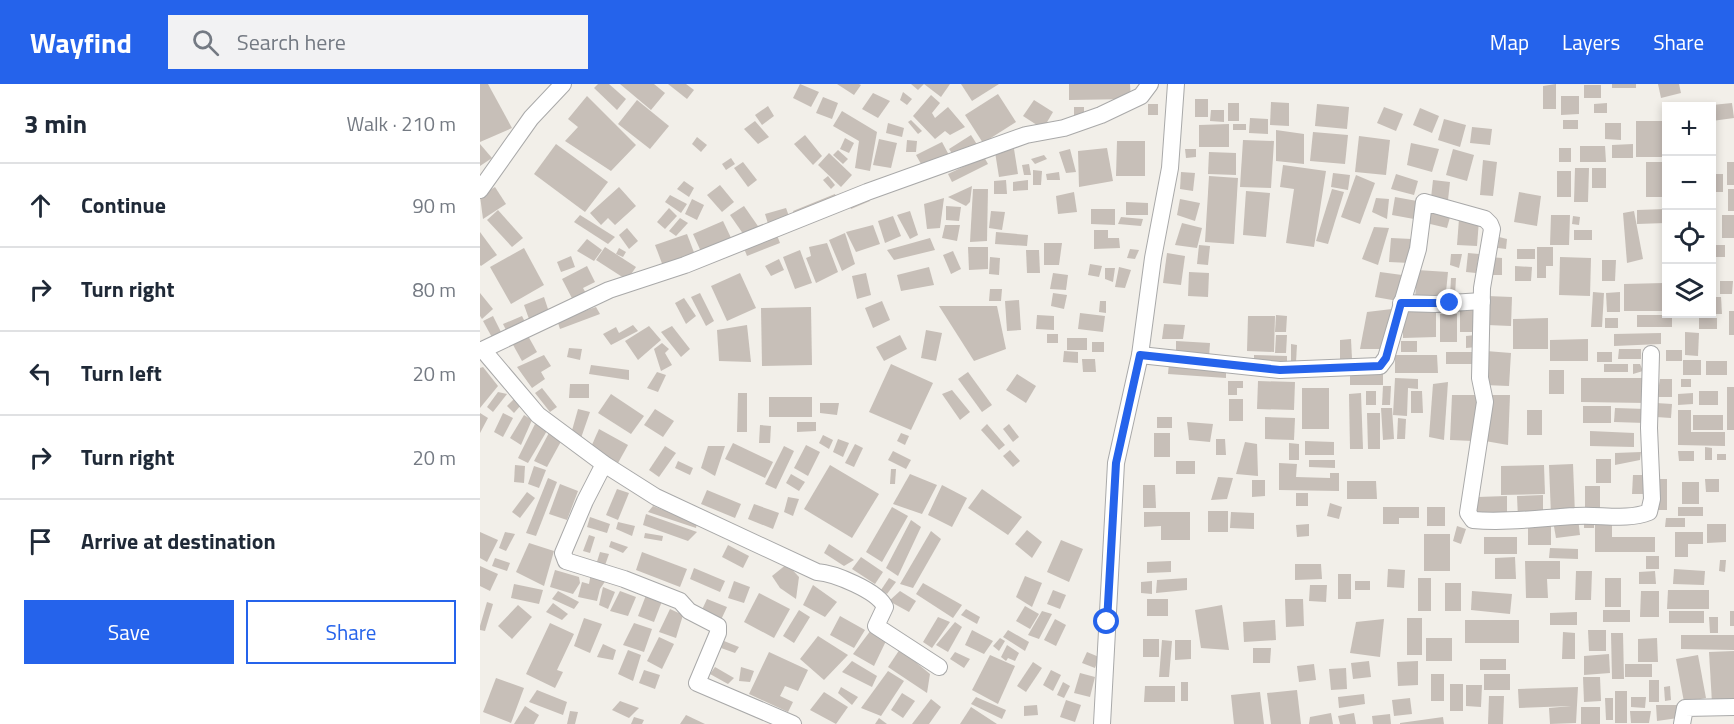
<!DOCTYPE html>
<html lang="en">
<head>
<meta charset="utf-8">
<style>
  :root { --surface:#fff; --page:#f2f2f3; --text:#1f2937; --muted:#747a83; --line:#e0e1e3; --accent:#2563eb }
  body { margin:0; font-family:"Titillium Web",sans-serif; background:var(--page); color:var(--text) }
  .controls { position:absolute; right:18px; top:18px; display:grid; overflow:hidden; border-radius:0px; box-shadow:0 3px 9px #0003 }
  .controls button { width:54px; height:54px; display:grid; place-items:center; padding:0; border:0; border-bottom:2px solid var(--line); background:var(--surface); color:var(--text); font:30px sans-serif }
  .stop { position:absolute; width:18px; height:18px; margin:-14px; border:4px solid #2563eb; border-radius:50%; background:#fff }
  .stop.end { background:#2563eb; border-color:#fff; box-shadow:0 2px 6px #0008 }
  .list { margin:0; padding:0; list-style:none }
  h2 { display:flex; justify-content:space-between; align-items:center; height:78px; margin:0; padding:0 24px; font-size:26px }
  h2 small { font-size:20px; font-weight:400; color:var(--muted) }
  .list li { display:grid; grid-template-columns:39px 1fr auto; gap:18px; align-items:center; box-sizing:border-box; height:84px; padding:0 24px; border-top:2px solid var(--line) }
  .list b { display:block; font-size:22px; white-space:nowrap }
  .list em { font-size:20px; font-style:normal; color:var(--muted) }
  .actions { display:flex; gap:12px; padding:18px 24px }
  .actions a { flex:1; padding:14px 0; border:2px solid var(--accent); border-radius:0px; text-align:center; font-size:21px; color:var(--accent) }
  .actions .main { background:var(--accent); color:#fff }
  .icon { flex:none; width:33px; height:33px; fill:none; stroke:currentColor; stroke-width:2; stroke-linecap:round; stroke-linejoin:round }
  .map { position:relative; flex:none; width:1254px; height:640px; overflow:hidden }
  header { display:flex; align-items:center; gap:36px; box-sizing:border-box; height:84px; padding:0 30px; background:var(--accent); color:#fff }
  header strong { font-size:28px }
  nav { display:flex; gap:33px; margin-inline-start:auto; font-size:21px }
  .search { width:420px; height:54px; background:var(--page); display:flex; align-items:center; gap:15px; box-sizing:border-box; padding:0 21px; border-radius:0px; color:var(--muted); font-size:22px }
  main { display:flex }
  aside { flex:1; background:var(--surface) }
  .map>svg:first-child { display:block }
</style>
</head>
<body>
<header>
<strong>Wayfind</strong>
<div class="search"><svg class="icon" aria-label="search" viewBox="0 0 24 24"><circle cx="10" cy="10" r="6"/><path d="M15 15l6 6"/></svg>Search here</div>
<nav><a>Map</a><a>Layers</a><a>Share</a></nav>
</header>
<main>
<aside>
<h2>3 min<small>Walk · 210 m</small></h2>
<ul class="list">
<li><svg class="icon" aria-label="ahead" viewBox="0 0 24 24"><path d="M12 20V5M6 11l6-6 6 6"/></svg><div><b>Continue</b></div><em>90 m</em></li>
<li><svg class="icon" aria-label="right" viewBox="0 0 24 24"><path d="M7 20v-9h11M14 6l5 5-5 5"/></svg><div><b>Turn right</b></div><em>80 m</em></li>
<li><svg class="icon" aria-label="left" viewBox="0 0 24 24"><path d="M17 20v-9H6M10 6l-5 5 5 5"/></svg><div><b>Turn left</b></div><em>20 m</em></li>
<li><svg class="icon" aria-label="right" viewBox="0 0 24 24"><path d="M7 20v-9h11M14 6l5 5-5 5"/></svg><div><b>Turn right</b></div><em>20 m</em></li>
<li><svg class="icon" aria-label="arrive" viewBox="0 0 24 24"><path d="M6 21V4h12l-3 4 3 4H6"/></svg><div><b>Arrive at destination</b></div></li>
</ul>
<div class="actions"><a class="main">Save</a><a>Share</a></div>
</aside>
<div class="map">
<svg width="1254" height="640" viewBox="0 0 1254 640">
  <rect width="100%" height="100%" fill="#f2efe9"/>
  <!-- building -->
  <g fill="#c7bfb8">
    <path d="M0 0H8L32 44 0 58Z"/>
    <path d="M118 0H129L146 15 137 26 114 4Z"/>
    <path d="M140 0H174L185 9 171 26Z"/>
    <path d="M188 0H206L214 6 207 15Z"/>
    <path d="M320 0 339 8 331 23 313 14Z"/>
    <path d="M357 0H379L381 1 374 11Z"/>
    <path d="M431 0H444L438 6Z"/>
    <path d="M444 0H470L461 13Z"/>
    <path d="M481 0H519L492 17Z"/>
    <path d="M589 0H650L651 15 589 16Z"/>
    <path d="M1076 0V25H1063V2Z"/>
    <rect x="1132" y="0" width="24" height="4"/>
    <path d="M1178 0H1199L1201 9 1181 14Z"/>
    <rect x="1104" y="1" width="17" height="13"/>
    <path d="M423 8 432 15 427 21 420 16Z"/>
    <path d="M393 9 410 17 398 34 382 25Z"/>
    <path d="M518 10 536 38 503 59 485 31Z"/>
    <path d="M451 11 460 19 452 29 455 34 468 23 485 43 470 51 465 47 455 55 433 32Z"/>
    <path d="M107 12 156 61 131 87 85 57 98 43 88 35Z"/>
    <path d="M1081 12H1099V30L1081 31Z"/>
    <path d="M343 13 358 19 352 35 336 29Z"/>
    <rect x="715" y="15" width="13" height="18"/>
    <path d="M157 16 189 42 170 65 138 40Z"/>
    <path d="M554 16 573 28 563 45 543 32Z"/>
    <path d="M791 18 809 19V42L790 41Z"/>
    <rect x="748" y="19" width="11" height="18"/>
    <path d="M1127 19V29H1114V20Z"/>
    <path d="M1252 19 1254 34 1232 37V21Z"/>
    <rect x="668" y="20" width="10" height="11"/>
    <path d="M837 20 869 23 867 45 835 42Z"/>
    <path d="M288 22 294 32 282 41 275 31Z"/>
    <rect x="594" y="23" width="10" height="12"/>
    <path d="M904 23 923 30 916 47 897 39Z"/>
    <path d="M940 24 959 32 952 49 933 41Z"/>
    <path d="M731 26H744V38L730 37Z"/>
    <path d="M362 27 397 48 390 87 375 84 379 57 353 42Z"/>
    <path d="M770 34 788 35V50L769 49Z"/>
    <path d="M964 35 986 41 980 63 958 56Z"/>
    <path d="M431 36 442 47 438 50 428 38Z"/>
    <rect x="1083" y="36" width="15" height="9"/>
    <path d="M275 37 289 53 278 60 264 45Z"/>
    <rect x="1156" y="37" width="30" height="36"/>
    <path d="M408 39 424 44 422 53 406 49Z"/>
    <path d="M1125 39H1141V56L1125 55Z"/>
    <path d="M749 40V63H719V41Z"/>
    <rect x="753" y="40" width="13" height="6"/>
    <path d="M992 43 1012 45 1010 61 990 59Z"/>
    <path d="M1232 43 1235 44 1233 58H1232Z"/>
    <path d="M796 46 824 50V80L796 77Z"/>
    <path d="M833 48 868 51 865 80 830 77Z"/>
    <path d="M325 51 342 72 333 81 314 60Z"/>
    <path d="M491 51 498 62 476 75 469 65Z"/>
    <path d="M879 52 910 56 906 91 875 88Z"/>
    <path d="M217 53 227 61 221 68 212 60Z"/>
    <path d="M365 54 374 59 369 69 360 65Z"/>
    <path d="M399 55 417 59 411 84 393 81Z"/>
    <path d="M427 56 437 57 436 68H426Z"/>
    <path d="M763 56 794 57 791 104 760 103Z"/>
    <path d="M637 57H665V92H636Z"/>
    <path d="M462 58 470 73 445 87 436 71Z"/>
    <path d="M931 59 959 65 952 88 927 81Z"/>
    <path d="M0 60 12 74 0 82Z"/>
    <path d="M76 60 128 98 105 128 54 90Z"/>
    <path d="M1153 60V74H1132V61Z"/>
    <path d="M1100 62H1125L1126 78H1100Z"/>
    <path d="M627 64 633 97 599 103 598 67Z"/>
    <rect x="1079" y="64" width="12" height="14"/>
    <path d="M534 65 538 90 519 93 515 68Z"/>
    <path d="M590 65 596 88 586 89 579 68Z"/>
    <path d="M705 65H716V73L706 74Z"/>
    <path d="M973 65 994 71 987 97 966 91Z"/>
    <path d="M358 66 368 75 363 80 353 71Z"/>
    <path d="M729 68 756 69V91L728 90Z"/>
    <path d="M349 69 372 91 361 103 338 81Z"/>
    <path d="M564 71 567 75 555 80 551 75Z"/>
    <path d="M504 73 508 80 472 98 468 90Z"/>
    <path d="M251 74 255 80 246 86 242 80Z"/>
    <path d="M1003 76 1017 78 1013 112 1000 111Z"/>
    <path d="M263 78 277 96 268 103 254 84Z"/>
    <rect x="1166" y="78" width="20" height="35"/>
    <rect x="1247" y="78" width="7" height="23"/>
    <path d="M549 80 551 91H544L542 81Z"/>
    <path d="M803 81 846 87 834 163 806 159 814 105 800 103Z"/>
    <path d="M1095 84H1109L1108 118H1094Z"/>
    <rect x="1112" y="84" width="14" height="20"/>
    <path d="M553 86 562 87 561 101H553Z"/>
    <rect x="1077" y="87" width="14" height="26"/>
    <path d="M579 88 580 96H567L566 90Z"/>
    <path d="M701 88 715 89 713 107 700 105Z"/>
    <path d="M853 89 870 91 868 106 851 103Z"/>
    <path d="M916 90 938 97 934 111 911 105Z"/>
    <rect x="1232" y="90" width="11" height="18"/>
    <path d="M876 91 895 99 880 140 861 133Z"/>
    <path d="M348 92 355 101 351 105 343 96Z"/>
    <path d="M729 92 758 94 754 160 725 158Z"/>
    <path d="M526 96 527 110H514V97Z"/>
    <path d="M548 96V106L533 107V98Z"/>
    <path d="M953 96 970 98 968 116 951 114Z"/>
    <path d="M204 97 214 104 209 113 197 105Z"/>
    <path d="M240 101 254 118 242 128 227 111Z"/>
    <path d="M492 102 490 118 486 122 468 113Z"/>
    <path d="M15 103 26 120 3 135 0 112Z"/>
    <path d="M139 103 156 122 135 141 128 134 121 141 110 129Z"/>
    <path d="M493 105H508L507 157 490 158Z"/>
    <path d="M852 105 864 108 848 160 836 157Z"/>
    <rect x="1248" y="105" width="6" height="22"/>
    <path d="M766 107 790 109 786 153 763 151Z"/>
    <path d="M594 108 597 128 578 130 576 112Z"/>
    <path d="M1039 108 1061 112 1057 142 1034 138Z"/>
    <path d="M355 110 358 118 316 135 313 127Z"/>
    <path d="M388 110 390 117 371 125 368 118Z"/>
    <path d="M190 111 207 120 201 129 185 118Z"/>
    <path d="M915 113 937 117 934 135 912 131Z"/>
    <path d="M464 114 460 144 447 145 444 120Z"/>
    <path d="M896 114 909 115 907 135 892 128Z"/>
    <path d="M212 115 224 121 217 136 205 130Z"/>
    <path d="M700 115 720 119 715 137 697 131Z"/>
    <path d="M646 118 668 119V131H646Z"/>
    <path d="M950 121 972 126 967 144 946 139Z"/>
    <path d="M264 122 280 145 266 154 250 131Z"/>
    <path d="M466 122 481 123 479 137 466 136Z"/>
    <path d="M189 124 197 132 185 145 177 138Z"/>
    <path d="M306 124 310 135 289 143 285 130Z"/>
    <path d="M611 125H635V141L611 140Z"/>
    <path d="M1186 125V139L1157 140V126Z"/>
    <path d="M18 126 43 154 32 163 7 136Z"/>
    <path d="M430 127 438 151 430 155 417 131Z"/>
    <path d="M511 127 525 128 522 146 509 144Z"/>
    <path d="M1154 127 1163 175 1147 179 1143 129Z"/>
    <path d="M100 131 135 153 128 160 94 138Z"/>
    <path d="M1071 131H1090L1089 161H1070Z"/>
    <rect x="1242" y="131" width="12" height="23"/>
    <path d="M413 132 421 152 405 159 398 137Z"/>
    <path d="M1093 132 1100 133 1099 141 1092 140Z"/>
    <path d="M641 133 663 135 661 142 638 140Z"/>
    <path d="M200 134 208 139 196 152 189 147Z"/>
    <path d="M979 135 999 136 997 162 977 161Z"/>
    <path d="M243 137 253 158 223 172 213 150Z"/>
    <path d="M702 139 722 144 717 164 695 161Z"/>
    <path d="M393 141 400 160 376 168 366 148Z"/>
    <path d="M465 141H480L477 157 462 154Z"/>
    <path d="M894 143 909 144 898 181 882 175Z"/>
    <path d="M147 144 158 157 149 165 139 151Z"/>
    <path d="M1236 144V159H1232V145Z"/>
    <path d="M295 146 300 159 267 172 262 159Z"/>
    <path d="M614 146H628V154H639L640 164 614 165Z"/>
    <rect x="1094" y="146" width="18" height="10"/>
    <path d="M0 148 17 171 1 182 0 181Z"/>
    <path d="M516 148 548 151 547 162 515 160Z"/>
    <path d="M365 149 375 180 362 187 349 156Z"/>
    <path d="M207 150 215 171 183 182 175 161Z"/>
    <path d="M1019 153 1027 155 1026 165 1018 164Z"/>
    <path d="M450 154 455 166 414 176 407 166Z"/>
    <path d="M911 154 932 155 930 179 909 178Z"/>
    <path d="M107 155 122 166 114 177 97 167Z"/>
    <path d="M347 159 358 188 336 199 326 174 331 172 329 163Z"/>
    <path d="M564 159H582L579 181H564Z"/>
    <path d="M719 161 730 162 728 181 717 180Z"/>
    <rect x="1232" y="161" width="13" height="12"/>
    <path d="M125 163 156 183 147 196 116 176Z"/>
    <path d="M488 163H508V185L489 186Z"/>
    <path d="M1057 163H1073V182H1066V194H1057Z"/>
    <path d="M44 164 64 201 31 220 10 183Z"/>
    <path d="M139 164 146 168 143 173 136 170Z"/>
    <path d="M650 165 659 166 655 175 647 174Z"/>
    <rect x="1037" y="165" width="18" height="10"/>
    <path d="M320 166 332 199 315 205 303 173Z"/>
    <path d="M546 166H559L560 189H547Z"/>
    <path d="M473 167 481 185 471 190 463 171Z"/>
    <path d="M687 169 705 172 701 201 683 199Z"/>
    <path d="M988 169 999 170 996 189 986 188Z"/>
    <path d="M971 170H982L979 184 970 181Z"/>
    <path d="M91 172 95 183 81 188 77 178Z"/>
    <path d="M510 173 520 174 519 191 509 190Z"/>
    <path d="M1009 173 1022 174V191H1009Z"/>
    <path d="M1080 173 1111 174 1110 212 1079 211Z"/>
    <path d="M299 175 304 186 291 192 285 182Z"/>
    <path d="M1122 176H1136L1135 197H1122Z"/>
    <path d="M610 180 622 182 619 193 608 191Z"/>
    <path d="M1232 180H1234L1236 209 1232 210Z"/>
    <path d="M107 182 115 198 103 204 108 213 95 220 82 195Z"/>
    <path d="M1035 182 1052 183 1051 197H1035Z"/>
    <path d="M449 183 454 201 421 207 417 191Z"/>
    <path d="M639 183 651 186 645 204 635 203Z"/>
    <path d="M625 184H635L633 198 625 195Z"/>
    <path d="M937 186 968 188 965 218 935 215Z"/>
    <path d="M709 188 729 189 728 213 708 212Z"/>
    <path d="M900 188 922 191 918 217 895 213Z"/>
    <path d="M260 189 276 224 247 237 231 202Z"/>
    <path d="M386 189 391 211 377 215 372 192Z"/>
    <path d="M573 189 588 191 586 206 570 205Z"/>
    <path d="M971 194H976L975 212H970Z"/>
    <path d="M1240 197H1253L1252 210H1240Z"/>
    <path d="M1184 199V227H1144V200Z"/>
    <path d="M510 205H522L521 217H509Z"/>
    <path d="M1113 208 1124 209 1122 243H1111Z"/>
    <path d="M1140 208V228H1127L1126 209Z"/>
    <path d="M0 209 13 225 2 235 0 232Z"/>
    <path d="M220 209 234 237 226 242 211 213Z"/>
    <path d="M573 209 587 211 584 225 571 222Z"/>
    <path d="M1007 212 1032 213 1031 242 1007 241Z"/>
    <path d="M64 213 69 228 49 235 44 221Z"/>
    <path d="M1232 213H1241L1242 230H1232Z"/>
    <path d="M204 214 216 232 206 240 195 219Z"/>
    <path d="M539 216 541 246 527 247 525 217Z"/>
    <path d="M402 217 410 236 393 244 385 224Z"/>
    <path d="M620 217H626V229L619 228Z"/>
    <path d="M459 222H517L526 265 494 277Z"/>
    <path d="M116 223 120 230 80 245 77 236Z"/>
    <path d="M331 223 332 281 282 282 281 224Z"/>
    <rect x="980" y="223" width="17" height="25"/>
    <path d="M912 225 902 265H880L887 228Z"/>
    <path d="M956 225V253L923 254V226Z"/>
    <rect x="1249" y="227" width="5" height="24"/>
    <path d="M600 229 625 232 623 248 598 245Z"/>
    <rect x="960" y="230" width="17" height="28"/>
    <rect x="1201" y="230" width="21" height="2"/>
    <path d="M557 231 574 232V246L556 245Z"/>
    <path d="M796 231 807 232 806 248H795Z"/>
    <rect x="1157" y="231" width="35" height="12"/>
    <path d="M13 232 23 252 14 257 3 237Z"/>
    <path d="M42 232 46 240 27 248 23 240Z"/>
    <path d="M768 232H795L794 268 767 267Z"/>
    <path d="M1068 234V265H1033V235Z"/>
    <rect x="1125" y="234" width="13" height="10"/>
    <rect x="1219" y="234" width="18" height="11"/>
    <path d="M684 240 705 241 703 255H682Z"/>
    <path d="M153 241 158 247 131 261 123 250 136 243 139 249Z"/>
    <path d="M267 241 271 278 239 277 237 246Z"/>
    <path d="M169 242 181 256 158 276 145 257Z"/>
    <path d="M192 242 210 265 201 273 181 248Z"/>
    <path d="M446 246 462 249 456 277 441 274Z"/>
    <path d="M1205 248 1219 249 1218 272 1205 271Z"/>
    <path d="M1181 249V260L1134 262V250Z"/>
    <path d="M47 250 57 268 42 277 32 259Z"/>
    <rect x="567" y="250" width="11" height="9"/>
    <path d="M420 251 427 265 404 277 396 263Z"/>
    <path d="M796 251H807L806 269H795Z"/>
    <path d="M996 251 997 263 986 264V252Z"/>
    <rect x="587" y="254" width="20" height="12"/>
    <path d="M871 255 872 275H860V256Z"/>
    <path d="M1108 255V277H1070V256Z"/>
    <path d="M696 257 730 259 729 273 696 272Z"/>
    <rect x="921" y="257" width="16" height="11"/>
    <rect x="612" y="258" width="12" height="10"/>
    <path d="M182 259 189 265 185 269 192 281 181 287 174 265Z"/>
    <path d="M811 260 817 261 816 278H811Z"/>
    <path d="M89 264 102 265 100 276 87 273Z"/>
    <path d="M1139 265H1161V275H1138Z"/>
    <rect x="1186" y="266" width="16" height="11"/>
    <path d="M584 267 598 268V279L583 278Z"/>
    <path d="M1006 267 1031 269 1029 302 1004 301Z"/>
    <rect x="966" y="268" width="27" height="12"/>
    <rect x="1117" y="268" width="15" height="10"/>
    <path d="M64 271 71 282 61 288 65 295 52 304 37 283Z"/>
    <path d="M774 271 807 272V282L774 281Z"/>
    <path d="M915 271H957L958 289H915Z"/>
    <path d="M602 275H615L616 288H603Z"/>
    <rect x="1203" y="276" width="18" height="15"/>
    <rect x="1226" y="277" width="21" height="14"/>
    <path d="M689 279 746 282V294L688 290Z"/>
    <path d="M411 280 453 299 431 346 389 328Z"/>
    <rect x="1124" y="280" width="24" height="8"/>
    <path d="M1153 280H1160L1163 287 1153 290Z"/>
    <path d="M111 281 149 286V296L109 290Z"/>
    <path d="M3 283 18 302 0 324V284Z"/>
    <rect x="1069" y="286" width="15" height="24"/>
    <path d="M177 288 186 291 178 308 167 304Z"/>
    <path d="M488 288 512 321 502 328 478 295Z"/>
    <path d="M903 288V301H870V289Z"/>
    <path d="M537 290 556 302 546 319 526 306Z"/>
    <path d="M915 294 938 295V305L928 304 927 332 913 331Z"/>
    <path d="M1101 294H1166V319L1101 318Z"/>
    <path d="M1180 295H1192V313H1177Z"/>
    <rect x="1201" y="295" width="10" height="8"/>
    <path d="M748 297H763V304H757V311H748Z"/>
    <path d="M778 297 815 298 814 326 777 325Z"/>
    <path d="M968 298 964 356 949 353 953 300Z"/>
    <path d="M90 300H109V314H89Z"/>
    <path d="M903 302H911L910 321H902Z"/>
    <rect x="1247" y="303" width="7" height="43"/>
    <path d="M62 304 77 323 70 328 55 309Z"/>
    <rect x="822" y="304" width="27" height="41"/>
    <path d="M472 306 490 328 480 336 462 310Z"/>
    <rect x="886" y="307" width="10" height="14"/>
    <path d="M931 307H942L943 329H931Z"/>
    <rect x="1219" y="307" width="19" height="14"/>
    <path d="M18 308 27 310 13 328 7 323Z"/>
    <path d="M258 309H267V348H257Z"/>
    <path d="M881 309 883 365H870L869 310Z"/>
    <path d="M1213 309V320L1198 321V310Z"/>
    <path d="M131 310 164 332 151 350 118 329Z"/>
    <path d="M972 311H998L993 357 970 356Z"/>
    <path d="M1009 311H1030L1028 361 1005 357Z"/>
    <rect x="289" y="313" width="43" height="20"/>
    <path d="M34 315 41 321 34 329 27 322Z"/>
    <rect x="749" y="315" width="14" height="22"/>
    <path d="M340 319H359L357 331 340 329Z"/>
    <path d="M1176 319 1192 320 1191 334 1176 333Z"/>
    <rect x="1103" y="322" width="28" height="17"/>
    <path d="M901 324H912L914 355 903 356Z"/>
    <path d="M1135 324 1166 325 1165 339 1134 338Z"/>
    <path d="M98 325 110 328 101 354 91 350Z"/>
    <path d="M175 325 194 337 183 353 164 341Z"/>
    <rect x="1047" y="326" width="15" height="25"/>
    <path d="M1198 326H1211V348H1245V362L1198 361Z"/>
    <path d="M0 329 8 334 0 349Z"/>
    <path d="M23 329 33 334 23 353 14 348Z"/>
    <path d="M887 329H900V365H888Z"/>
    <path d="M44 331 52 336 41 361 30 354Z"/>
    <rect x="1213" y="331" width="30" height="15"/>
    <rect x="677" y="333" width="15" height="11"/>
    <path d="M785 333 815 334 814 356 785 355Z"/>
    <path d="M918 334 926 335 925 355H917Z"/>
    <path d="M317 338H336V347L317 348Z"/>
    <path d="M707 338 733 340 730 358 709 356Z"/>
    <path d="M55 340 68 345 48 379 38 374Z"/>
    <path d="M507 340 525 361 519 366 501 346Z"/>
    <path d="M529 340 539 353 533 358 523 345Z"/>
    <path d="M280 341 291 342 290 359H279Z"/>
    <path d="M71 345 84 352 67 383 54 377Z"/>
    <path d="M119 345 148 361 138 379 111 363Z"/>
    <path d="M1110 347 1154 349V363L1110 362Z"/>
    <path d="M421 349 429 352 425 361 417 357Z"/>
    <rect x="674" y="349" width="16" height="24"/>
    <path d="M343 351 353 356 349 365 339 359Z"/>
    <path d="M358 355 369 359 363 373 353 368Z"/>
    <path d="M736 355H745L746 371H736Z"/>
    <path d="M825 357 854 358V371H825Z"/>
    <path d="M765 358 777 360 778 392 756 390Z"/>
    <path d="M253 359 293 378 285 394 245 375Z"/>
    <path d="M809 359 819 360V376H809Z"/>
    <path d="M375 360 383 364 374 383 365 379Z"/>
    <path d="M326 361 340 368 328 392 314 384Z"/>
    <path d="M185 362 196 369 179 393 169 386Z"/>
    <path d="M228 362H245L235 392 221 384Z"/>
    <path d="M304 362 314 367 296 405 285 400Z"/>
    <path d="M1225 363 1232 364V376H1225Z"/>
    <path d="M530 366 540 377 533 383 523 372Z"/>
    <path d="M413 367 431 376 426 385 408 376Z"/>
    <path d="M1198 367H1214V377H1199Z"/>
    <path d="M1161 368 1160 376 1135 381V369Z"/>
    <rect x="1237" y="370" width="9" height="6"/>
    <rect x="1116" y="375" width="15" height="24"/>
    <path d="M829 376H855V384L829 383Z"/>
    <path d="M198 377 213 384 210 391 195 384Z"/>
    <rect x="696" y="377" width="19" height="13"/>
    <path d="M799 379 817 380 816 393 850 394V389H859V407L799 406Z"/>
    <path d="M1093 380 1095 430 1071 431 1069 381Z"/>
    <path d="M35 381 45 382 44 399 34 398Z"/>
    <path d="M350 381 399 410 372 454 324 425Z"/>
    <path d="M1064 381 1065 410 1021 411V382Z"/>
    <path d="M54 382 66 386 59 404 48 400Z"/>
    <path d="M411 385H416L415 400H410Z"/>
    <path d="M311 390 325 398 319 407 306 399Z"/>
    <path d="M430 390 457 401 442 430 413 420Z"/>
    <path d="M1153 391H1169V410H1152Z"/>
    <path d="M738 393 753 394 747 415 731 416Z"/>
    <path d="M68 394 77 398 56 452 46 449Z"/>
    <rect x="1176" y="395" width="11" height="31"/>
    <path d="M1225 395H1239V408H1226Z"/>
    <path d="M772 396H785V412L772 413Z"/>
    <path d="M867 397H896L897 415H867Z"/>
    <rect x="1202" y="398" width="17" height="22"/>
    <path d="M80 400 98 407 87 436 69 430Z"/>
    <path d="M462 401 487 414 472 443 448 431Z"/>
    <path d="M663 401H675L676 424H663Z"/>
    <rect x="1105" y="402" width="15" height="24"/>
    <path d="M137 405 149 409 138 436 126 431Z"/>
    <path d="M502 405 542 433 528 451 488 424Z"/>
    <path d="M227 406 261 420 255 434 221 420Z"/>
    <path d="M47 408 55 414 40 434 32 428Z"/>
    <rect x="816" y="409" width="12" height="13"/>
    <path d="M1063 411V433L1038 434 1037 412Z"/>
    <path d="M1027 412V431L997 432V413Z"/>
    <path d="M308 413 319 415 313 432 304 428Z"/>
    <path d="M850 419 862 423 859 435 847 432Z"/>
    <path d="M274 420 299 429 293 445 268 435Z"/>
    <path d="M173 422 217 439 216 444 168 428Z"/>
    <path d="M412 423 428 432 402 478 386 468Z"/>
    <path d="M903 423H939V434H919V440H903Z"/>
    <rect x="947" y="423" width="18" height="19"/>
    <rect x="1198" y="423" width="25" height="9"/>
    <rect x="728" y="427" width="20" height="21"/>
    <path d="M664 428H710V456H681V442L664 443Z"/>
    <path d="M751 428 774 429V445L750 444Z"/>
    <path d="M166 430 217 448 208 457 163 441Z"/>
    <path d="M110 433 130 440 127 449 107 443Z"/>
    <path d="M1098 434 1100 451 1076 454 1073 437Z"/>
    <rect x="1104" y="434" width="10" height="10"/>
    <path d="M1186 434H1205V443H1185Z"/>
    <path d="M431 436 441 443 418 492 406 484Z"/>
    <path d="M138 438 155 442 152 452 136 445Z"/>
    <rect x="1048" y="439" width="23" height="22"/>
    <path d="M1115 439H1132V453H1175V468H1115Z"/>
    <path d="M829 440V452L817 453 816 441Z"/>
    <path d="M1227 440H1246V458L1227 459Z"/>
    <path d="M977 442 986 445 981 460 973 457Z"/>
    <path d="M547 446 562 458 552 474 535 460Z"/>
    <path d="M451 447 461 455 433 504 420 500Z"/>
    <path d="M0 448 18 456 7 478 0 474Z"/>
    <path d="M25 448 35 450 26 467 19 464Z"/>
    <path d="M1195 448H1223V460H1208V473H1195Z"/>
    <path d="M165 449 183 452 182 457 164 454Z"/>
    <rect x="944" y="450" width="26" height="37"/>
    <path d="M109 451 115 453 110 469 103 467Z"/>
    <rect x="1004" y="453" width="33" height="17"/>
    <path d="M581 456 603 465 589 498 567 488Z"/>
    <path d="M131 457 148 463 143 469 129 463Z"/>
    <path d="M49 459 74 467 64 502 36 488Z"/>
    <path d="M349 460 374 476 364 482 344 469Z"/>
    <path d="M248 461 269 472 263 484 242 473Z"/>
    <path d="M1070 464 1098 465V475L1069 474Z"/>
    <path d="M120 468 129 470 123 487 115 484Z"/>
    <path d="M162 468 207 485 200 503 156 486Z"/>
    <rect x="1166" y="472" width="13" height="13"/>
    <path d="M381 473 403 488 395 500 372 485Z"/>
    <path d="M1035 473 1036 495H1015V474Z"/>
    <path d="M15 474 30 479 27 487 12 482Z"/>
    <path d="M1240 476H1246L1245 488 1239 487Z"/>
    <path d="M691 477V488L667 489V478Z"/>
    <path d="M1045 477H1080V495H1067L1068 514H1046Z"/>
    <path d="M307 480 319 493 316 515 300 504 292 492Z"/>
    <path d="M815 480H841L842 495 815 496Z"/>
    <path d="M0 482 18 490 10 507 0 502Z"/>
    <path d="M214 484 245 497 240 508 210 495Z"/>
    <path d="M908 485 925 486 924 504 907 503Z"/>
    <path d="M1194 485 1225 487 1224 501 1193 500Z"/>
    <path d="M75 486 99 493 100 499 93 510 70 503Z"/>
    <path d="M1096 487H1112L1111 516H1095Z"/>
    <path d="M1175 487 1176 500H1159V488Z"/>
    <path d="M111 489 128 493 120 505 117 517 98 513 102 498 109 500Z"/>
    <rect x="858" y="490" width="13" height="25"/>
    <path d="M545 492 562 499 552 523 536 513Z"/>
    <path d="M409 494 416 498 407 510 401 506Z"/>
    <path d="M707 494V506L676 509 677 496Z"/>
    <rect x="938" y="494" width="13" height="33"/>
    <rect x="1125" y="494" width="16" height="29"/>
    <path d="M254 497 270 503 264 519 248 514Z"/>
    <path d="M672 497V510L661 509V498Z"/>
    <rect x="875" y="497" width="15" height="9"/>
    <path d="M443 499 482 521 473 534 436 510Z"/>
    <rect x="965" y="499" width="16" height="28"/>
    <path d="M34 500 63 506 59 520 31 514Z"/>
    <path d="M333 501 357 518 345 533 323 521Z"/>
    <path d="M830 501H847L846 518 829 517Z"/>
    <path d="M123 503 135 508 128 525 119 521Z"/>
    <path d="M168 506 184 512 174 538 158 532Z"/>
    <path d="M573 506 586 511 580 525 567 520Z"/>
    <path d="M1188 506H1229V525H1187Z"/>
    <path d="M78 507 99 518 94 525 72 515Z"/>
    <path d="M140 507 156 513 148 532 130 527Z"/>
    <path d="M420 507 436 517 429 528 409 517Z"/>
    <path d="M992 507 1032 510 1030 530 991 526Z"/>
    <path d="M1161 507H1179V533H1160Z"/>
    <path d="M279 509 310 525 294 554 264 538Z"/>
    <path d="M227 515 247 523 240 538 220 530Z"/>
    <rect x="667" y="515" width="21" height="17"/>
    <path d="M805 515H823L824 542 806 543Z"/>
    <path d="M7 518 13 520 5 547 0 546V542Z"/>
    <path d="M73 519 88 530 82 536 66 528Z"/>
    <path d="M38 521 52 533 32 555 18 542Z"/>
    <path d="M742 521 749 566 721 564 715 526Z"/>
    <path d="M545 522 559 530 550 545 536 537Z"/>
    <path d="M190 525 203 531 196 554 179 548Z"/>
    <path d="M486 525 500 533 497 540 481 531Z"/>
    <path d="M319 526 330 533 314 559 303 552Z"/>
    <rect x="1123" y="526" width="27" height="12"/>
    <path d="M562 527 572 530 559 555 548 551Z"/>
    <rect x="1189" y="527" width="35" height="12"/>
    <rect x="1250" y="527" width="4" height="15"/>
    <path d="M1097 528V541H1070V529Z"/>
    <path d="M360 532 385 546 374 564 350 551Z"/>
    <path d="M458 533 470 538 452 564 443 558Z"/>
    <path d="M1229 533H1238V549H1230Z"/>
    <path d="M104 534 122 540 110 569 94 562Z"/>
    <rect x="927" y="534" width="15" height="37"/>
    <path d="M575 535 586 541 576 562 564 556Z"/>
    <path d="M904 535 900 573 870 569 876 538Z"/>
    <path d="M795 536 796 556 764 558 763 538Z"/>
    <rect x="985" y="536" width="54" height="23"/>
    <path d="M475 538 482 543 468 568 456 561Z"/>
    <path d="M70 539 94 550 77 586 83 588 75 604 46 590Z"/>
    <path d="M154 539 172 545 164 568 143 561Z"/>
    <path d="M391 546 406 557 394 582 373 570Z"/>
    <path d="M492 546 513 557 504 570 485 561Z"/>
    <path d="M528 546 549 558 545 567 523 553Z"/>
    <path d="M1108 546H1126V567H1109Z"/>
    <path d="M1083 548 1095 549V575H1082Z"/>
    <path d="M1131 549H1143L1144 595H1132Z"/>
    <path d="M1201 551H1254V566L1201 565Z"/>
    <path d="M338 552 368 571 344 596 320 575Z"/>
    <path d="M179 553 194 560 182 585 167 577Z"/>
    <path d="M520 554 525 557 519 567 513 562Z"/>
    <rect x="946" y="554" width="26" height="23"/>
    <path d="M1177 554 1178 578H1158V555Z"/>
    <rect x="663" y="555" width="16" height="18"/>
    <path d="M682 556 692 557 689 593H679Z"/>
    <path d="M695 556H711V575L695 576Z"/>
    <path d="M244 557 259 563 255 569 241 564Z"/>
    <path d="M123 560 136 566 133 576 117 573Z"/>
    <path d="M527 561 539 569 535 577 528 574 526 577 521 573Z"/>
    <path d="M773 564H791L790 579H773Z"/>
    <path d="M420 565 450 590 447 609 408 583Z"/>
    <path d="M148 566 161 571 153 597 138 590Z"/>
    <path d="M1254 567V622L1232 619 1229 568Z"/>
    <path d="M289 568 328 586 318 607 305 602 300 612 313 618 308 628 269 610Z"/>
    <path d="M475 568 490 575 484 584 470 575Z"/>
    <path d="M607 568 619 573 615 584 602 579Z"/>
    <path d="M1129 570 1130 589 1104 591V572Z"/>
    <path d="M510 571 535 582 518 620 492 606Z"/>
    <path d="M1218 571 1226 614 1204 618 1196 575Z"/>
    <rect x="1000" y="575" width="26" height="11"/>
    <path d="M372 577 397 592 392 603 362 588Z"/>
    <path d="M889 577 891 593 873 595 871 579Z"/>
    <path d="M938 577V601L918 602 917 578Z"/>
    <path d="M553 578 562 584 546 608 537 602Z"/>
    <path d="M834 580 836 596 819 598 817 582Z"/>
    <rect x="1145" y="580" width="27" height="13"/>
    <path d="M235 583 254 594 248 600 230 590Z"/>
    <path d="M261 583 274 587 270 598 259 597Z"/>
    <path d="M866 584 867 605 851 606 849 585Z"/>
    <path d="M164 586 180 591 175 605 159 599Z"/>
    <path d="M571 586 581 591 573 607 563 601Z"/>
    <path d="M408 587 424 597 401 632 381 624Z"/>
    <path d="M600 589 615 593 610 613 594 609Z"/>
    <rect x="951" y="590" width="13" height="27"/>
    <rect x="1004" y="590" width="26" height="16"/>
    <path d="M1103 593H1120L1121 617 1104 618Z"/>
    <path d="M16 594 44 604 31 639 3 628Z"/>
    <rect x="1169" y="596" width="10" height="22"/>
    <path d="M583 598 590 602 584 614 577 611Z"/>
    <rect x="701" y="598" width="7" height="19"/>
    <rect x="970" y="600" width="13" height="27"/>
    <path d="M986 601H1002L1001 623 986 622Z"/>
    <path d="M665 602H695V618H664Z"/>
    <path d="M1190 602 1191 616 1185 617 1184 603Z"/>
    <path d="M361 603 378 613 372 621 358 609Z"/>
    <path d="M1098 603 1096 639 1070 640 1069 624 1091 622 1039 624 1038 605Z"/>
    <path d="M57 606 87 618 83 631 49 618Z"/>
    <path d="M817 606 821 640H791L787 609Z"/>
    <rect x="1135" y="607" width="12" height="32"/>
    <path d="M344 608 368 623 356 640 330 626Z"/>
    <path d="M780 608 784 640H754L751 611Z"/>
    <path d="M422 609 435 617 423 634 411 626Z"/>
    <path d="M884 610 885 620 859 624 858 613Z"/>
    <path d="M1009 612H1024L1023 640H1008Z"/>
    <path d="M496 613 526 626 522 635 491 620Z"/>
    <path d="M1151 613H1166L1165 624 1151 623Z"/>
    <path d="M930 614 932 630 914 632 912 616Z"/>
    <path d="M1125 614H1133V636H1126Z"/>
    <path d="M451 615 461 623 449 640H432Z"/>
    <path d="M586 616 601 621 595 638 580 633Z"/>
    <path d="M140 617 159 624 149 634 132 626Z"/>
    <path d="M557 621 558 631 544 632V622Z"/>
    <path d="M1176 621H1199L1198 634 1177 637Z"/>
    <path d="M45 622 59 631 54 640H34Z"/>
    <path d="M491 623 517 640H480Z"/>
    <rect x="1101" y="623" width="19" height="17"/>
    <path d="M90 627 98 628 95 640H87Z"/>
    <path d="M1150 627H1171L1169 639H1151Z"/>
    <path d="M851 629 853 640H829L830 633Z"/>
    <path d="M874 629 876 640H860L858 632Z"/>
    <path d="M910 630 911 640H893L892 632Z"/>
    <path d="M206 631 225 640H200Z"/>
    <path d="M154 633 164 636 162 640H151Z"/>
    <path d="M963 633 964 640H920V639Z"/>
    <path d="M399 634 407 640H395Z"/>
  </g>
  <g fill="none" stroke-linecap="round" stroke-linejoin="round">
    <defs>
      <g id="minor">
        <path d="M0 106 51 34 83 0"/>
        <path d="M921 219 955 220 1002 217"/>
        <path d="M3 266 58 331 124 380 176 413 337 488C354 489 398 507 405 523L396 542 459 583"/>
        <path d="M0 267 129 206 205 181 387 108 546 51 584 44 621 31 661 12 670 0"/>
        <path d="M660 271 800 286 900 282 906 274 938 165 944 118 1005 135 1010 140 1012 145 1002 204 1000 294 1005 318 988 429 993 436C1027 439 1061 434 1095 432 1119 430 1147 437 1169 428L1172 415 1169 344 1171 270"/>
        <path d="M124 380 105 417 83 469 86 477 144 495 200 517 209 527 238 542V549L217 599 313 640"/>
        <path d="M622 640 636 379 660 271 673 174 690 84 696 0"/>
        <path d="M1202 640 1205 624 1254 623"/>
      </g>
    </defs>
    <!-- minor casing -->
    <use href="#minor" stroke="#a9a9a9" stroke-width="18"/>
    <!-- minor -->
    <use href="#minor" stroke="#fff" stroke-width="16"/>
  </g>
  <g fill="none" stroke-linecap="round" stroke-linejoin="round">
    <!-- route -->
    <path stroke="#2563eb" stroke-width="8" d="M627 538 636 379 660 271 800 286 900 282 906 274 921 219H970"/>
  </g>
</svg>
<div class="controls">
<button>+</button>
<button>−</button>
<button><svg class="icon" aria-label="locate" viewBox="0 0 24 24"><circle cx="12" cy="12" r="6"/><path d="M12 2v4M12 18v4M2 12h4M18 12h4"/></svg></button>
<button><svg class="icon" aria-label="layers" viewBox="0 0 24 24"><path d="M12 4l9 5-9 5-9-5zM3 14l9 5 9-5"/></svg></button>
</div>
<div class="stop" style="left:627px;top:538px"></div>
<div class="stop end" style="left:970px;top:219px"></div>
</div>
</main>
</body>
</html>
